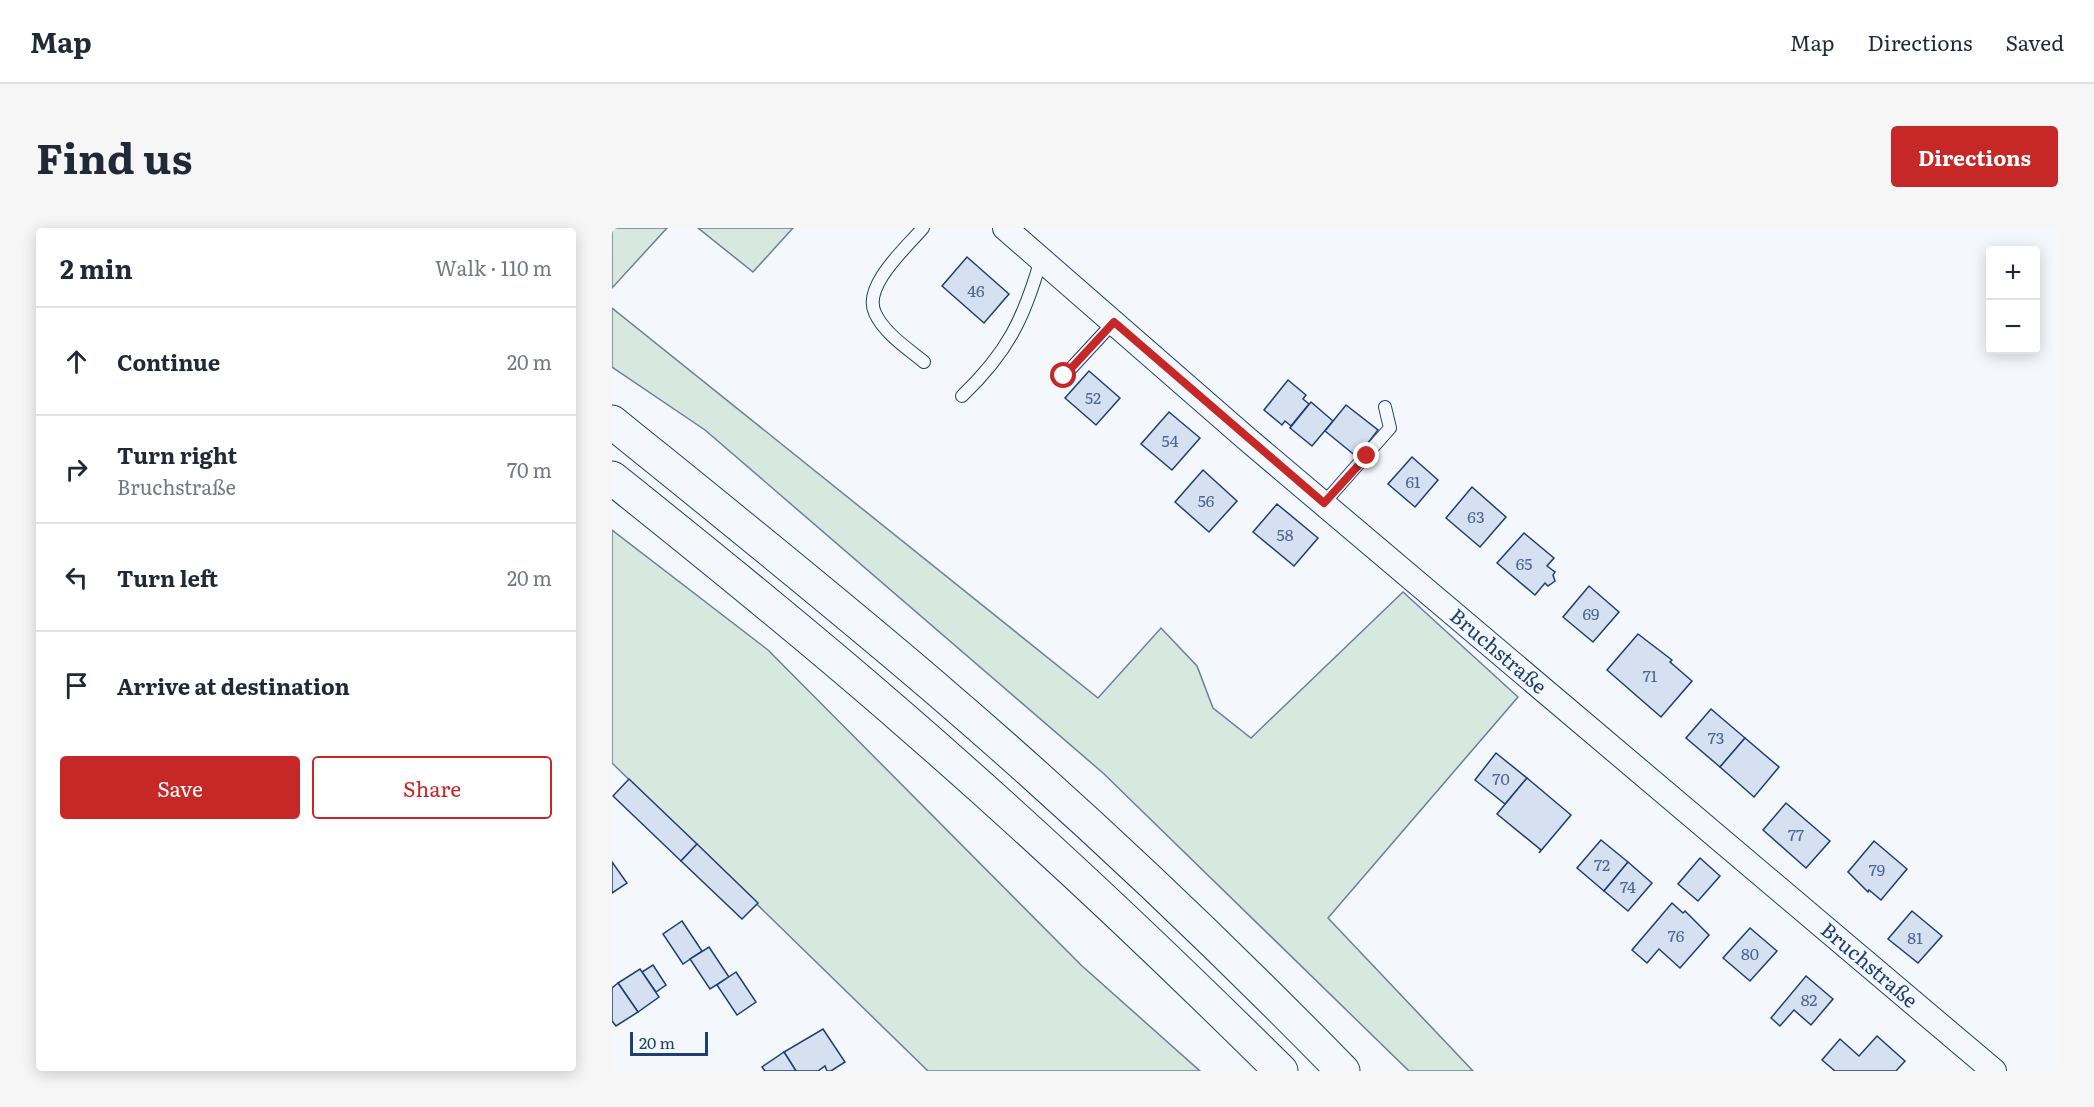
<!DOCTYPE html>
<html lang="en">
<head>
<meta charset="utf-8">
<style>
  :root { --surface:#fff; --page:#f6f6f7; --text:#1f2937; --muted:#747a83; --line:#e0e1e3; --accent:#c62828 }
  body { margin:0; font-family:Literata,serif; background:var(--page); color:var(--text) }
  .controls { position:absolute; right:18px; top:18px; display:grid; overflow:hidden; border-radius:6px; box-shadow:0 3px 15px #0003 }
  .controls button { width:54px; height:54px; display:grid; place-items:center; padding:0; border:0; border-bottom:2px solid var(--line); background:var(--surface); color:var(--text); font:30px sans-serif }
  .scale { position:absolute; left:18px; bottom:15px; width:78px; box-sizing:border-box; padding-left:6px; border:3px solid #1d3f73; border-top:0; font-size:16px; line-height:21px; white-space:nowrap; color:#1d3f73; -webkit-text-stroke:4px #f4f7fb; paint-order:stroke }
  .stop { position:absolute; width:18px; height:18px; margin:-14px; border:4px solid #c62828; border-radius:50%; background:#fff }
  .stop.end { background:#c62828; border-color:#fff; box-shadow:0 2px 6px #0008 }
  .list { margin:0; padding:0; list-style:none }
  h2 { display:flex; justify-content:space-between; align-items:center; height:78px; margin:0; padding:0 24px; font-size:26px }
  h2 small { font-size:20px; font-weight:400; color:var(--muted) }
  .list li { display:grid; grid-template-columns:39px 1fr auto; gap:18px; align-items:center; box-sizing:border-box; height:108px; padding:0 24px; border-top:2px solid var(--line) }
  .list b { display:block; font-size:22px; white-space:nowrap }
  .list p { margin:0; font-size:20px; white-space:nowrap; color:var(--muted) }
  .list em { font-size:20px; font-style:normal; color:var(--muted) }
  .actions { display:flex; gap:12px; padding:18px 24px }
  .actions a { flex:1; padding:14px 0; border:2px solid var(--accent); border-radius:6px; text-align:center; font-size:21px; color:var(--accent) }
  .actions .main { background:var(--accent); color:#fff }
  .icon { flex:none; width:33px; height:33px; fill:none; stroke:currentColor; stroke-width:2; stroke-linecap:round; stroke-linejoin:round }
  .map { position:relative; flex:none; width:1446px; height:843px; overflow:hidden; border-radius:6px }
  header { display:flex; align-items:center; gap:36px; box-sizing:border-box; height:84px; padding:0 30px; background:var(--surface); border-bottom:2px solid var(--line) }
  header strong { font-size:28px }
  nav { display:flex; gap:33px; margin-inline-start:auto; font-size:21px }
  .intro { display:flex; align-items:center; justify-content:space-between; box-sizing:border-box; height:144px; padding:0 36px }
  h1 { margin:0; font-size:42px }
  .button { padding:15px 27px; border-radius:6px; background:var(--accent); color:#fff; font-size:21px; font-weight:700 }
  main { display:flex; gap:36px; padding:0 36px }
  aside { flex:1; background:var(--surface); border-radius:6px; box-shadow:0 3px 15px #0003 }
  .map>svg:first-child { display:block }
</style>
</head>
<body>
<header>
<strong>Map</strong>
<nav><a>Map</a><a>Directions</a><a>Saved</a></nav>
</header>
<div class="intro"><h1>Find us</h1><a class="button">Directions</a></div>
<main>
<aside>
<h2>2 min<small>Walk · 110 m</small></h2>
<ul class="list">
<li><svg class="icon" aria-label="ahead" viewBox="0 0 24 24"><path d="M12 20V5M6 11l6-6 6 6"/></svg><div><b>Continue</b></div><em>20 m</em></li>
<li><svg class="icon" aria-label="right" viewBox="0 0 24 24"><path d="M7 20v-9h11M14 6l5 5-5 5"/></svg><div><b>Turn right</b><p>Bruchstraße</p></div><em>70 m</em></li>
<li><svg class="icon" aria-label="left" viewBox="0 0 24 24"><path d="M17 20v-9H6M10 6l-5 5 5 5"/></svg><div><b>Turn left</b></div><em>20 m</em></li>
<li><svg class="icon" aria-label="arrive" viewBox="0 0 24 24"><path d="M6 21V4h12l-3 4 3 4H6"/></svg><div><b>Arrive at destination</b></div></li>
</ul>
<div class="actions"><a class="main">Save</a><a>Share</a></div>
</aside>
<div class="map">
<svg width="1446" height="843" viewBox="0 0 1446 843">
  <rect width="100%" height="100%" fill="#f4f7fb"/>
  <!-- green -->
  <g fill="#d7e8df" stroke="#687fa3" stroke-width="1.5">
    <path d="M0 0H55L0 60Z"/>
    <path d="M86 0H181L141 44Z"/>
    <path d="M0 80 486 470 549 400 585 438 601 480 639 510 791 364 906 469 716 690 861 843H797L491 545 93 202 0 139Z"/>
    <path d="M0 302 156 422 469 737 588 843H316L0 535Z"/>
  </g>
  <!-- building -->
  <g fill="#d5e0f0" stroke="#1d3f73" stroke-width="1.5">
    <path d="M355 29 397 66 372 95 330 58Z"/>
    <path d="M477 143 508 170 484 197 453 170Z"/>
    <path d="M676 152 694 167 691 171 697 176 679 198 673 193 670 197 652 182Z"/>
    <path d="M699 174 721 193 700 218 678 200Z"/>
    <path d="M734 177 766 202 745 229 713 203Z"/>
    <path d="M557 184 588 210 560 242 529 216Z"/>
    <path d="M800 229 826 252 803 279 776 256Z"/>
    <path d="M591 242 625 273 597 304 563 274Z"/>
    <path d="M860 259 894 289 868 319 834 290Z"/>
    <path d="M665 276 706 310 682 338 641 304Z"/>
    <path d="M912 305 942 330 935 338 943 344 941 347 943 353 936 358 933 355 923 367 885 335Z"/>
    <path d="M977 358 1007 384 981 414 951 389Z"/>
    <path d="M1026 406 1060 432 1058 434 1080 453 1049 489 995 442Z"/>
    <path d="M1099 481 1133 510 1108 539 1074 510Z"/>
    <path d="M1133 510 1167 539 1142 569 1108 539Z"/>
    <path d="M884 525 915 550 893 576 863 552Z"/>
    <path d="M915 550 959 587 927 625 929 622 885 586Z"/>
    <path d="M17 551 85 616 69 633 1 568Z"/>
    <path d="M1174 575 1218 613 1194 640 1151 602Z"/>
    <path d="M989 612 1016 634 992 663 965 640Z"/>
    <path d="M1262 613 1295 641 1269 672 1257 662 1256 664 1236 644Z"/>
    <path d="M85 616 146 675 130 691 69 633Z"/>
    <path d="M1088 630 1108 648 1086 673 1066 656Z"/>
    <path d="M0 634 15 655 0 665Z"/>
    <path d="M1016 634 1040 655 1016 683 992 663Z"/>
    <path d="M1060 675 1071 685 1073 683 1097 707 1068 740 1047 721 1035 735 1020 722Z"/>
    <path d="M1300 683 1330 708 1306 735 1276 711Z"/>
    <path d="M70 693 90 723 71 736 51 706Z"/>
    <path d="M1138 700 1165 723 1138 753 1111 730Z"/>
    <path d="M97 719 117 749 98 761 78 731Z"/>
    <path d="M41 737 54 757 44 764 30 744Z"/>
    <path d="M28 741 47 769 26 784 6 755Z"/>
    <path d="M124 744 144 774 125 787 105 757Z"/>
    <path d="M1194 748 1221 771 1199 797 1182 782 1168 798 1159 790Z"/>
    <path d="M6 755 26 784 4 798 0 793V760Z"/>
    <path d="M211 801 233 834 219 843H215L213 838 206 843H184L172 824Z"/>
    <path d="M1265 808 1293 833 1284 843H1223L1210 832 1228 811 1247 828Z"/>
    <path d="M172 824 184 843H153L150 839Z"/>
  </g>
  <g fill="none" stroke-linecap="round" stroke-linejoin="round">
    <defs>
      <g id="lane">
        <path d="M311 0C295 19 250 58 263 85 272 105 295 120 312 134"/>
        <path d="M452 148 502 94"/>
        <path d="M350 168C395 125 412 91 429 31"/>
        <path d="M712 275 778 200 773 179"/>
      </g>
      <g id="street">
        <path id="s1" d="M393 0 635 211 1382 843"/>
      </g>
      <g id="highway">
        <path d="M0 194C110 283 220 371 327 463 467 583 602 711 731 843"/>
        <path d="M0 250C99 329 198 409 294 493 423 605 548 723 669 843"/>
      </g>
    </defs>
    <!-- lane casing -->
    <use href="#lane" stroke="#1d3f73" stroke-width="14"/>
    <!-- street casing -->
    <use href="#street" stroke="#1d3f73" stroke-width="26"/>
    <!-- highway casing -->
    <use href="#highway" stroke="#1d3f73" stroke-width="35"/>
    <!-- lane -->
    <use href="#lane" stroke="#f4f7fb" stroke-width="12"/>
    <!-- street -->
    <use href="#street" stroke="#f4f7fb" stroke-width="24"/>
    <!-- highway -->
    <use href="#highway" stroke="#f4f7fb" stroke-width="33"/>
  </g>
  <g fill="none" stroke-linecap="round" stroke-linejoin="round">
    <!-- route -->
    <path stroke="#c62828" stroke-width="8" d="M452 148 502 94 712 275 755 228"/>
  </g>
  <g text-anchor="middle" stroke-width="4.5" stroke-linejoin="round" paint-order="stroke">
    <!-- number labels -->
    <g font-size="16" fill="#4b6792">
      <text x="364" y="69">46</text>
      <text x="481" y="176">52</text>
      <text x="558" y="219">54</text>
      <text x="801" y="260">61</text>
      <text x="594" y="279">56</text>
      <text x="864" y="295">63</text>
      <text x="673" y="313">58</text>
      <text x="912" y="342">65</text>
      <text x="979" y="392">69</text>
      <text x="1038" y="454">71</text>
      <text x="1104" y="516">73</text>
      <text x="889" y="557">70</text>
      <text x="1184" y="613">77</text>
      <text x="990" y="643">72</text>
      <text x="1265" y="648">79</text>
      <text x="1016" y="665">74</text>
      <text x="1064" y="714">76</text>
      <text x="1303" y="716">81</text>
      <text x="1138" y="732">80</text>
      <text x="1197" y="778">82</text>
    </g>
    <!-- street labels -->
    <g font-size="20" fill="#1d3f73" stroke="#f4f7fb">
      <text dy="7" stroke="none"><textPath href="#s1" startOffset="650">Bruchstraße</textPath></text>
      <text dy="7" stroke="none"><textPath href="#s1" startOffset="1136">Bruchstraße</textPath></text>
    </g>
  </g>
</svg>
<div class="controls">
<button>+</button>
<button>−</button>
</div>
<div class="scale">20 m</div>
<div class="stop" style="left:452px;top:148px"></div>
<div class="stop end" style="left:755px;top:228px"></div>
</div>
</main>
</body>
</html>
